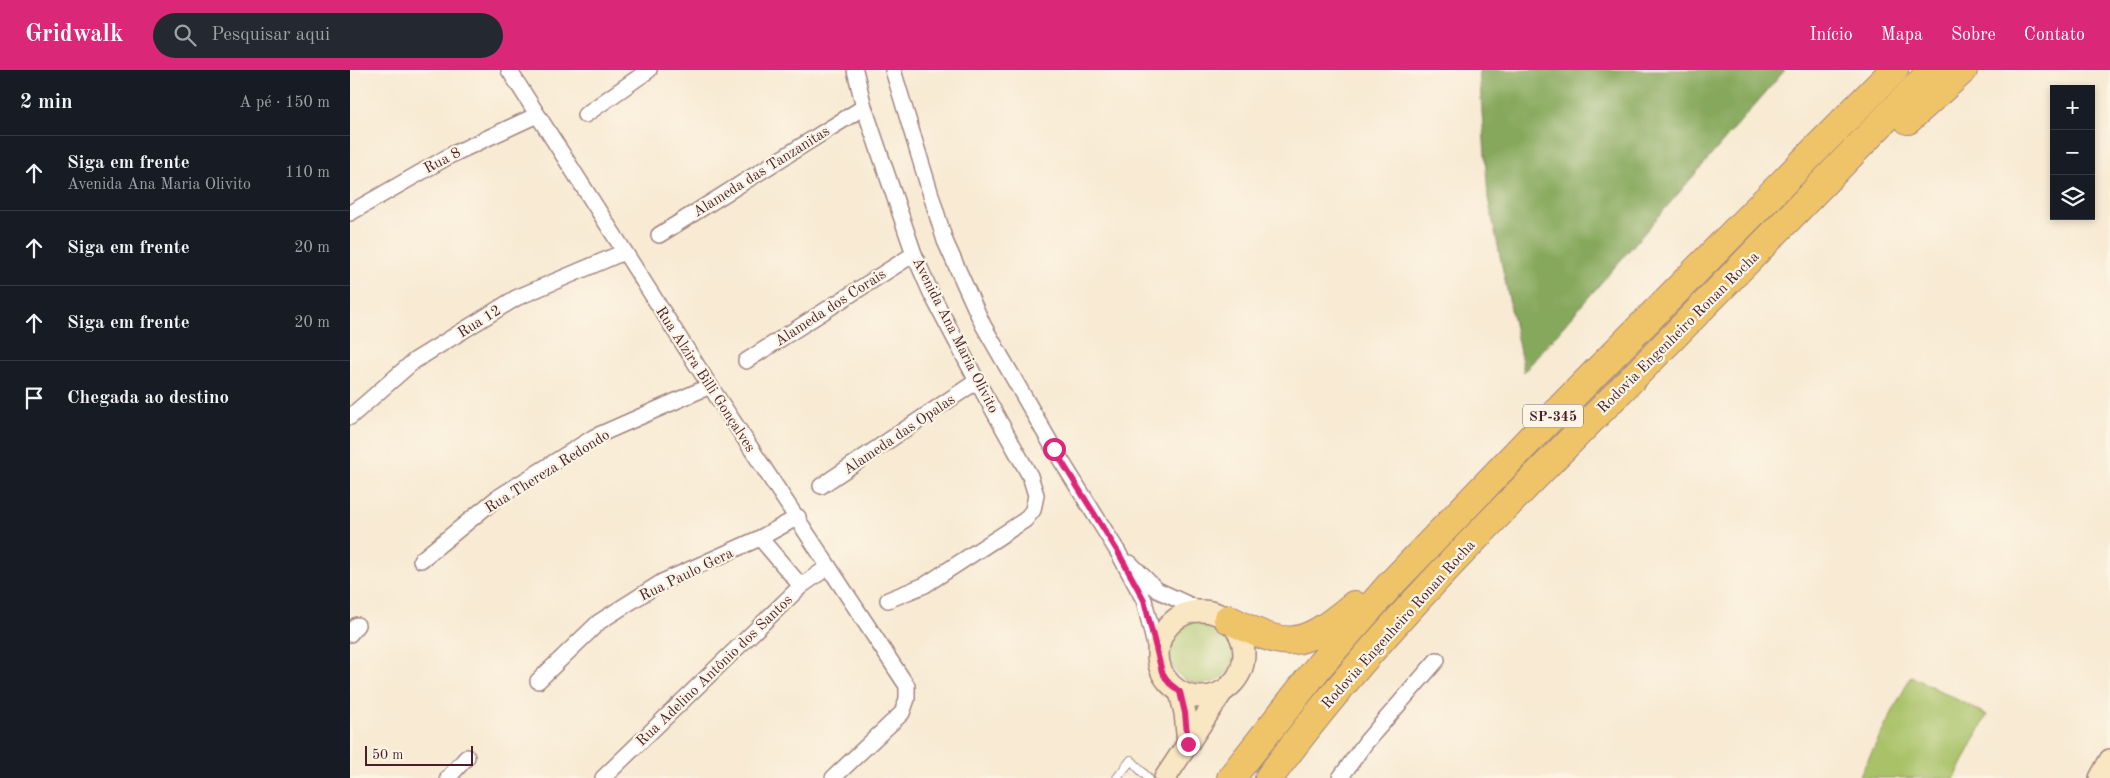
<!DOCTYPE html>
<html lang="pt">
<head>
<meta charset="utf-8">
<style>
  :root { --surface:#171b24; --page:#242831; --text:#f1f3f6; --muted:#9ea1a6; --line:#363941; --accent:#db2777 }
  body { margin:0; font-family:"Old Standard TT",serif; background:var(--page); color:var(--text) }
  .controls { position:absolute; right:15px; top:15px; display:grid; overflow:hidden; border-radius:0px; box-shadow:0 2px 8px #0003 }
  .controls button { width:45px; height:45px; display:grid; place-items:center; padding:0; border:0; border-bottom:1px solid var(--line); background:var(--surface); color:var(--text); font:25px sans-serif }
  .scale { position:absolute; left:15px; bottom:12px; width:108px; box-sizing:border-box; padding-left:5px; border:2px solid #4a1f2b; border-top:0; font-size:14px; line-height:18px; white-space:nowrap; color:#4a1f2b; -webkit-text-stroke:4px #fcf5e5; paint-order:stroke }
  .stop { position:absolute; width:15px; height:15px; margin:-11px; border:4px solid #db2777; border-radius:50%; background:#fff }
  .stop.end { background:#db2777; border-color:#fff; box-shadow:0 1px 5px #0008 }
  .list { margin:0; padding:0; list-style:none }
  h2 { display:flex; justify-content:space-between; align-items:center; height:65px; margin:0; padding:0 20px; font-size:21px }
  h2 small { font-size:16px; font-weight:400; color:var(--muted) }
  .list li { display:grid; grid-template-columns:32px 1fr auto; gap:15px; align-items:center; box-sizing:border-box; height:75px; padding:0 20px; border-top:1px solid var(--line) }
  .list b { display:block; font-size:19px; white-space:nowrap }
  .list p { margin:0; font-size:16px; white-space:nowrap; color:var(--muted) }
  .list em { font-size:16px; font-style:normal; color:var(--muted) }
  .icon { flex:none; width:28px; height:28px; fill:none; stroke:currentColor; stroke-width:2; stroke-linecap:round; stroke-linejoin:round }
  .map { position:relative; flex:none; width:1760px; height:708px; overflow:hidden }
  header { display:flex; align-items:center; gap:30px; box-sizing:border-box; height:70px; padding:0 25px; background:var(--accent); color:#fff }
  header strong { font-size:24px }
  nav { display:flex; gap:28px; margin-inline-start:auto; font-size:18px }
  .search { width:350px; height:45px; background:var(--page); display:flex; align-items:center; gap:12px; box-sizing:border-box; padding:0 18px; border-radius:28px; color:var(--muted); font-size:19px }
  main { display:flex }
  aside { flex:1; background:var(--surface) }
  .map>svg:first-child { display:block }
</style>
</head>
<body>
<header>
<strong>Gridwalk</strong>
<div class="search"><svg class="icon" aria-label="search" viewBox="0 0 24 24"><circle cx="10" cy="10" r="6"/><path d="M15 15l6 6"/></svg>Pesquisar aqui</div>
<nav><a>Início</a><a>Mapa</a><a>Sobre</a><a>Contato</a></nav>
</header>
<main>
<aside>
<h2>2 min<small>A pé · 150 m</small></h2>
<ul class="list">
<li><svg class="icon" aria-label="ahead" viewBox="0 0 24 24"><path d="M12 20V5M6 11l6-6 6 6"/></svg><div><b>Siga em frente</b><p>Avenida Ana Maria Olivito</p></div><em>110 m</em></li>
<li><svg class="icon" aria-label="ahead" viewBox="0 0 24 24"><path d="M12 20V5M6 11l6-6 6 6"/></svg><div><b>Siga em frente</b></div><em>20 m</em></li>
<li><svg class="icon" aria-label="ahead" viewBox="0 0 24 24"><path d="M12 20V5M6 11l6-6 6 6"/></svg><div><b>Siga em frente</b></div><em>20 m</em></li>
<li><svg class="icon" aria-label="arrive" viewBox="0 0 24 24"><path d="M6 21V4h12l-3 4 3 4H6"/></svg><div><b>Chegada ao destino</b></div></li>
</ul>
</aside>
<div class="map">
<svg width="1760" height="708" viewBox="0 0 1760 708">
  <rect width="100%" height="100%" fill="#fcf5e5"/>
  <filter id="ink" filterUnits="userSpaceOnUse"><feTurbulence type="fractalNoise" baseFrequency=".02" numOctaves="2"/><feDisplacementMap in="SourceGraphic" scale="10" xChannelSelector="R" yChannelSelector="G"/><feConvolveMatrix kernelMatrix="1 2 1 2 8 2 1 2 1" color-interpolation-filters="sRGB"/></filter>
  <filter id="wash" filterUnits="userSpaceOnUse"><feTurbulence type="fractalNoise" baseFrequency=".0096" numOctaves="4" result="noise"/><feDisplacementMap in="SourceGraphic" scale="20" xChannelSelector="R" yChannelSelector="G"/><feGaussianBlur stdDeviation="1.12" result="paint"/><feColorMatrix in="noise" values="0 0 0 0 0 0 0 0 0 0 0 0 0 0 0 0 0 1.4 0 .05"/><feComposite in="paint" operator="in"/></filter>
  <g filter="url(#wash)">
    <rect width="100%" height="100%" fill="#f8ead3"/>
    <!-- green -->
    <g fill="#a9c267" stroke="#7a7049">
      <circle cx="852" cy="580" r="34"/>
      <path d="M1561 606 1637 645 1605 708H1511L1509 707Z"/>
    </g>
    <!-- forest -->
    <path fill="#86a85c" stroke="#686444" d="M1129 0H1435L1174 302 1138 128Z"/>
  </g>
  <g filter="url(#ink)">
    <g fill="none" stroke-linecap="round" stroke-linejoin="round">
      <defs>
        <path id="lane" d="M767 708 781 690 798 708"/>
        <g id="street">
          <path d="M159 0 360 316 557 616V629L552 643 483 708"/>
          <path d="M505 0 514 37 564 184 581 223 627 311 680 406 686 425 683 440 675 450 575 515 538 530"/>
          <path d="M543 0 595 171 633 255 704 379 768 482 794 530 808 588"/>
          <path d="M235 45 299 0"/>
          <path d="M0 143 101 85 187 45"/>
          <path d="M309 165 514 37"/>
          <path d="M396 291 564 184"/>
          <path d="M0 347 64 291 166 228 274 182"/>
          <path d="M471 416 627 311"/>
          <path d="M410 468 451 516"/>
          <path d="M71 490 147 428 244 367 360 316"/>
          <path d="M780 493 807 520 850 540"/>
          <path d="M0 564 7 555"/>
          <path d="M188 611 249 552 312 512 410 468 448 447"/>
          <path d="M98 708 117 687"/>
          <path d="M253 708 451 516 478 497"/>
          <path d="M990 708 1016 672 1087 590"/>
        </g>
        <g id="secondary">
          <circle cx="851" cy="584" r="43"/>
          <path d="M830 622 835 643 838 674"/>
          <path d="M815 708 872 622"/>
          <path d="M1750 708 1760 690"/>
        </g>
        <g id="highway">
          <path d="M1558 50 1613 0"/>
          <path d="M878 549C939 580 951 579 1004 535"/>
          <path d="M881 708 970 595 1041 514 1185 364 1544 0"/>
          <path d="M919 708C1016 575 1133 459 1249 342 1361 229 1472 114 1583 0"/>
        </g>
      </defs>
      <!-- lane casing -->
      <use href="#lane" stroke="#a1847f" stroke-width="10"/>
      <!-- street casing -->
      <use href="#street" stroke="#a1847f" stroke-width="18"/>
      <!-- secondary casing -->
      <use href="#secondary" stroke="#a1847f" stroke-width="24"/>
      <!-- highway casing -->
      <use href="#highway" stroke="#a1847f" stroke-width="30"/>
      <!-- lane -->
      <use href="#lane" stroke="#fff" stroke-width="8"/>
      <!-- street -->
      <use href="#street" stroke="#fff" stroke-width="15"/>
      <!-- secondary -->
      <use href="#secondary" stroke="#f9e7c3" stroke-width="21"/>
      <!-- highway -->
      <use href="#highway" stroke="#efc469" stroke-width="28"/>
    </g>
  </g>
  <g fill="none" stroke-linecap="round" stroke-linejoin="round" filter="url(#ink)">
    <!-- route -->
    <path stroke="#db2777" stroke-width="6" d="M704 379 768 482 794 530 812 602 819 613 830 622 835 643 838 674"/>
  </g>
  <g text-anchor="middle" stroke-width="4.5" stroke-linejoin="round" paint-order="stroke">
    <!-- shield labels -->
    <rect fill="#fcf5e5" stroke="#7f5f63" stroke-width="1" x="1173" y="334.5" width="60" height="23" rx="4"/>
    <g font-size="14" font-weight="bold" fill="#4a1f2b">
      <text x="1203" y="351">SP-345</text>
    </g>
    <!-- street labels -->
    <g font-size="15" fill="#4a1f2b" stroke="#fcf5e5">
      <text transform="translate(92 90) rotate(-28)" y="5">Rua 8</text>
      <text transform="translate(411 101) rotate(-32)" y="5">Alameda das Tanzanitas</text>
      <text transform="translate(480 237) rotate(-33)" y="5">Alameda dos Corais</text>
      <text transform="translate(129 251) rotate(-32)" y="5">Rua 12</text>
      <text transform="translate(1328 262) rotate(-45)" y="5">Rodovia Engenheiro Ronan Rocha</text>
      <text transform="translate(606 265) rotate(63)" y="5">Avenida Ana Maria Olivito</text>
      <text transform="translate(356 309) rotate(57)" y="5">Rua Alzira Billi Gonçalves</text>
      <text transform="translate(549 364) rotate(-34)" y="5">Alameda das Opalas</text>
      <text transform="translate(197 401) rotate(-32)" y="5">Rua Thereza Redondo</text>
      <text transform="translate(336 504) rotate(-26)" y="5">Rua Paulo Gera</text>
      <text transform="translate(1048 554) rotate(-48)" y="5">Rodovia Engenheiro Ronan Rocha</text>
      <text transform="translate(364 600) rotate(-44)" y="5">Rua Adelino Antônio dos Santos</text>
    </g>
  </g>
</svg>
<div class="controls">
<button>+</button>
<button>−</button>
<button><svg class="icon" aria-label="layers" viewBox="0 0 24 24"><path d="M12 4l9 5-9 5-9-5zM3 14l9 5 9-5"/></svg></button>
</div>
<div class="scale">50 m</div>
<div class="stop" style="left:704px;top:379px"></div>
<div class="stop end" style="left:838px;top:674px"></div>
</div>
</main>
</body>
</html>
